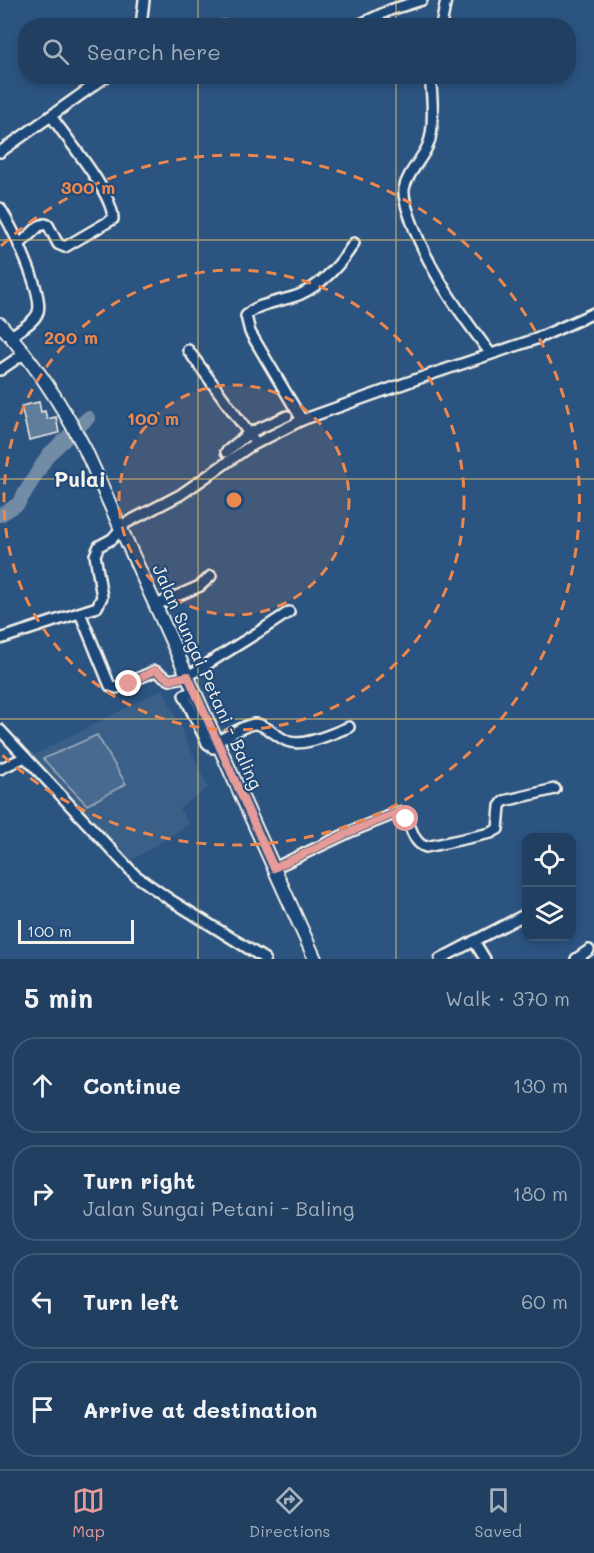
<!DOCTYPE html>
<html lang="en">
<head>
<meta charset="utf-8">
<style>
  :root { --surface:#213f61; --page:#2d4a6a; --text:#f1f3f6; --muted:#a2afbd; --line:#3e5876; --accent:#e69b98 }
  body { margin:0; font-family:Mali,sans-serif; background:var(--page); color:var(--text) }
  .controls { position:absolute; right:18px; bottom:18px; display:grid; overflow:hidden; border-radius:12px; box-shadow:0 3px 9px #0003 }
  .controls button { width:54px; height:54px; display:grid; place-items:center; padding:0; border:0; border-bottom:2px solid var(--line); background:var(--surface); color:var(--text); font:30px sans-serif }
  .scale { position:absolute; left:18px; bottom:15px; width:116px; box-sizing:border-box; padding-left:6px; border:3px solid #f4f1e8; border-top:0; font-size:16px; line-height:21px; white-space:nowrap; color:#f4f1e8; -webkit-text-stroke:4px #1f4a7a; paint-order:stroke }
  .stop { position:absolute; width:18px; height:18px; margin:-14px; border:4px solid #e69b98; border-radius:50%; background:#fff }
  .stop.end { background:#e69b98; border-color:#fff; box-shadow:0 2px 6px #0008 }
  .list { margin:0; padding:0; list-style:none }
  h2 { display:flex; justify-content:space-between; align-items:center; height:78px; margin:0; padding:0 24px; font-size:26px }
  h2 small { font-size:20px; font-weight:400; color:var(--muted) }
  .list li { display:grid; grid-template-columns:39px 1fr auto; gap:18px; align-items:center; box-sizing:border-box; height:96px; margin:0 12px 12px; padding:0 12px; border:2px solid var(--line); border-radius:24px }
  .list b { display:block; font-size:22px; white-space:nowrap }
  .list p { margin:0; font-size:20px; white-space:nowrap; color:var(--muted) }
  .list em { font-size:20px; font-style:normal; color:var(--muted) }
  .icon { flex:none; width:33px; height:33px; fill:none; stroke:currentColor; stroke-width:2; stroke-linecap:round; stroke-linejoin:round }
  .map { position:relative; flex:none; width:594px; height:959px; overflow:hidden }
  .search { position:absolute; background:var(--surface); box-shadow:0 3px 9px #0003; left:18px; right:18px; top:18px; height:66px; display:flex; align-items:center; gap:15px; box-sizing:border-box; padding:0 21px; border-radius:24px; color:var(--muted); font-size:22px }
  .sheet { height:510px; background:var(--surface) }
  nav { display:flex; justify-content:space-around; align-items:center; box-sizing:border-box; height:84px; border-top:2px solid var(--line); background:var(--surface); font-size:16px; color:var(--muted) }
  nav a { display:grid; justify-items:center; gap:3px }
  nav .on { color:var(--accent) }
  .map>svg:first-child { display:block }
</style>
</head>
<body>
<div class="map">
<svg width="594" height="959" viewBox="0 0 594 959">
  <rect width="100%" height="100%" fill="#2c5481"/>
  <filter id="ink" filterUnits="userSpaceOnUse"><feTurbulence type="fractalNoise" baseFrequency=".0167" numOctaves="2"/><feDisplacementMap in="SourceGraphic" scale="12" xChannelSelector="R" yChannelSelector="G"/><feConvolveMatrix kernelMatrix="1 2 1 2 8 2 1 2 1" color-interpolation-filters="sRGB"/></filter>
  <g filter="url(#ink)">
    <!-- built -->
    <path fill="#3b6088" d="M163 689 208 788 179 808 189 824 129 862 32 756Z"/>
    <!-- green -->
    <path fill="#496b90" stroke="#9eaebc" stroke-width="1.5" d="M97 735 126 784 87 805 43 759Z"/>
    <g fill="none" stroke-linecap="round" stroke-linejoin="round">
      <!-- river -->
      <path stroke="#738ca6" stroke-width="14" d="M0 515 18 504 48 455 88 418"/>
    </g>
    <!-- building -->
    <path fill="#5e7b9a" stroke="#f4f1e8" stroke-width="1.5" d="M39 402 41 412 45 411 47 419 56 417 59 433 29 440 21 406Z"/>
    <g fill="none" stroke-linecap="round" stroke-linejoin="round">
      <defs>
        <g id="minor">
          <path d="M38 24 40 26"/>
          <path d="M141 26 144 0"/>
          <path d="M223 26H240"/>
          <path d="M356 26 390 10 422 0"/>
          <path d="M441 26 446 0"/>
          <path d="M430 76C432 94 435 129 428 145 422 160 407 173 404 189 403 200 408 211 411 220 429 271 459 312 491 354"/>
          <path d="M0 152 107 76"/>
          <path d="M0 208C11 225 44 293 38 312 35 322 19 330 11 336"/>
          <path d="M19 245 39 226 45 224 48 225 58 244 65 247 113 219C113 193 67 139 51 116"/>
          <path d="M188 350 256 443"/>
          <path d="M0 370 25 353"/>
          <path d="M302 420 250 332 246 316C255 303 286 301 301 294 324 283 341 264 354 243"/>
          <path d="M226 452 249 433 287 416"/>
          <path d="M156 605 200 586 211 576"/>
          <path d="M80 613 110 686 116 688 155 671 170 680 188 676 257 633 289 612"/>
          <path d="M0 639 97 607 102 597 95 555 99 546 112 539 126 523 180 495 249 447 302 420 417 379 536 339 594 313"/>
          <path d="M194 691 184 695 207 743 213 748 218 747"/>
          <path d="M0 730 135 875 169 899 265 959"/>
          <path d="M216 742C226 737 244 725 254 724 264 723 277 737 287 741 302 748 334 733 349 727"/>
          <path d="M0 769 25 757"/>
          <path d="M274 868 352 831 399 812C413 821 410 842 426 847L491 833 498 829 500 806 504 801 555 789"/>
          <path d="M474 941 485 959"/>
          <path d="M440 959 526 914"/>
          <path d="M576 959 589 950"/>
        </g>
        <path id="major" d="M0 324C34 362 61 403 85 449L315 959"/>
      </defs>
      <!-- minor casing -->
      <use href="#minor" stroke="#f4f1e8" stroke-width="14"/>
      <!-- major casing -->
      <use href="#major" stroke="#f4f1e8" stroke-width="16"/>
      <!-- minor -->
      <use href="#minor" stroke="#1f4a7a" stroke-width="9"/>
      <!-- major -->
      <use href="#major" stroke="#1f4a7a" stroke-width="12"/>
    </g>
  </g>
  <g fill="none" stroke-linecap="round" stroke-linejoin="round" filter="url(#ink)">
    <!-- route -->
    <path stroke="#e69b98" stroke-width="8" d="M129 684 155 670 170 680 188 676 274 868 352 831 399 812 406 819"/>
  </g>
  <!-- grid -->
  <path fill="none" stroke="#ffd166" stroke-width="1.5" stroke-opacity="0.55" d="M198 0V26M396 0V26M198 76V959M396 76V959M0 240H594M0 479H594M0 719H594"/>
  <!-- distance rings -->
  <circle cx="234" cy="500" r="115" fill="#ec874e" fill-opacity=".12"/>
  <g fill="none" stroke="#ec874e" stroke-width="3" stroke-dasharray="10 8">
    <circle cx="234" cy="500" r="115"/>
    <circle cx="234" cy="500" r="230"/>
    <path d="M1 246A345 345 0 1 1 1 754"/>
  </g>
  <g text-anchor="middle" stroke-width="4.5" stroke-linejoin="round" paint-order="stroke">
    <!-- street labels -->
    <g font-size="18" fill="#f4f1e8" stroke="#1f4a7a">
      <text transform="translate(207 677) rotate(66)" y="6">Jalan Sungai Petani - Baling</text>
    </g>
    <!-- quarter labels -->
    <g font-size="21" font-weight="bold" fill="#f4f1e8" stroke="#1f4a7a">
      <text x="80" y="487">Pulai</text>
    </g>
  </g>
  <circle cx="234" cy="500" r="9" fill="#ec874e" stroke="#1f4a7a" stroke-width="3"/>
  <g font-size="18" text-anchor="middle" font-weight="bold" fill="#ec874e" stroke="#1f4a7a" stroke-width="4.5" stroke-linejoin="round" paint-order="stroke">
    <text x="88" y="194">300 m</text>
    <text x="71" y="344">200 m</text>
    <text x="153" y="425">100 m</text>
  </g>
</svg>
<div class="controls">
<button><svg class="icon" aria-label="locate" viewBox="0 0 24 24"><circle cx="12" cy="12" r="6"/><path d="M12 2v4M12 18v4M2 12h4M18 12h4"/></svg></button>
<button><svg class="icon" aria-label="layers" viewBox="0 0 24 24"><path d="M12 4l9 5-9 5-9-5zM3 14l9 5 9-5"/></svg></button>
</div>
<div class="scale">100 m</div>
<div class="stop" style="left:406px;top:819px"></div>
<div class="stop end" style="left:129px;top:684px"></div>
<div class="search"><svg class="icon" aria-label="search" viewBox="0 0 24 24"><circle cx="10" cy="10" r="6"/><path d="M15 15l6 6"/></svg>Search here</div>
</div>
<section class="sheet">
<h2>5 min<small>Walk · 370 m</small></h2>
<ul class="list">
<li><svg class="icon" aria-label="ahead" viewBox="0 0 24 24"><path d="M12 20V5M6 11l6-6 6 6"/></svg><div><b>Continue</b></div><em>130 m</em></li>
<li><svg class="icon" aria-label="right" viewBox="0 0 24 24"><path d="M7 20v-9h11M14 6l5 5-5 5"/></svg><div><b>Turn right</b><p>Jalan Sungai Petani - Baling</p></div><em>180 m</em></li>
<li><svg class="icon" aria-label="left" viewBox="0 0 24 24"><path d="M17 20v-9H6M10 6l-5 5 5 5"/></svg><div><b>Turn left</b></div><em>60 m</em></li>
<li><svg class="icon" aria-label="arrive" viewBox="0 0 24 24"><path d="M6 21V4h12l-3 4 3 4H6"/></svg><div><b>Arrive at destination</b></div></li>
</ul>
</section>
<nav>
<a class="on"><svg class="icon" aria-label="map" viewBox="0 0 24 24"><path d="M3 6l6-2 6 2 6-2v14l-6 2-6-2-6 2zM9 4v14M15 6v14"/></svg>Map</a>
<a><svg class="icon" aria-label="directions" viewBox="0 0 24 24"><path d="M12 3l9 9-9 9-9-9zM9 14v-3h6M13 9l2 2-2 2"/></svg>Directions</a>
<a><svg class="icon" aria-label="saved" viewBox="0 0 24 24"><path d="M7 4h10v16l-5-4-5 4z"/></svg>Saved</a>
</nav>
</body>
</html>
